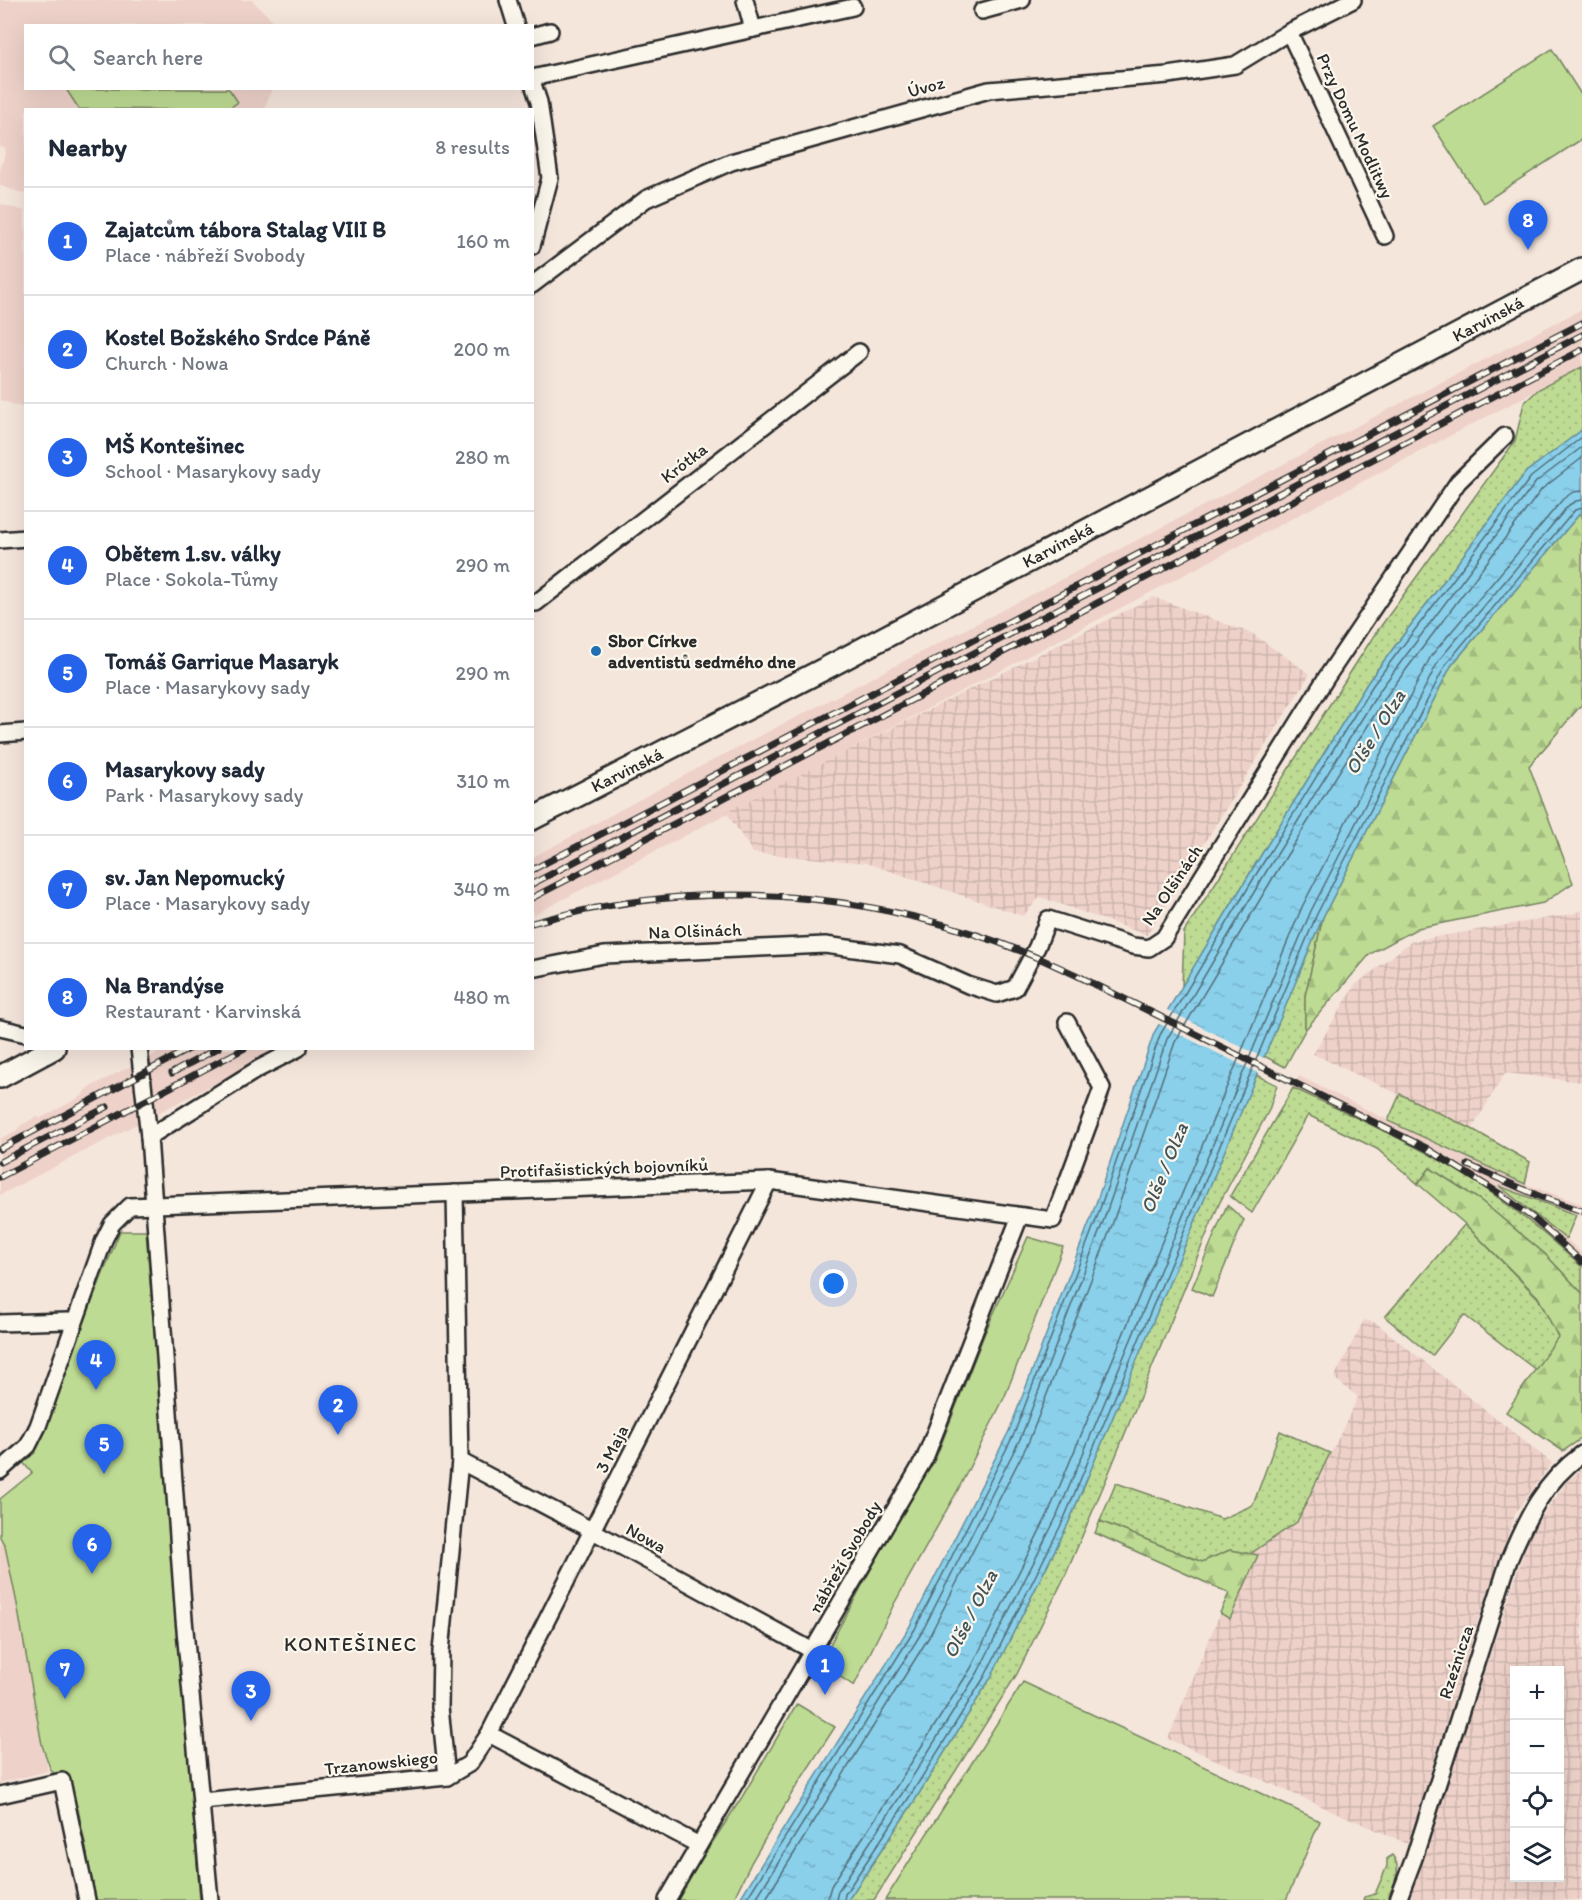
<!DOCTYPE html>
<html lang="en">
<head>
<meta charset="utf-8">
<style>
  :root { --surface:#fff; --page:#f6f6f7; --text:#1f2937; --muted:#747a83; --line:#e0e1e3; --accent:#2563eb }
  body { margin:0; font-family:Itim,sans-serif; background:var(--page); color:var(--text) }
  .controls { position:absolute; right:18px; bottom:18px; display:grid; overflow:hidden; border-radius:0px; box-shadow:0 6px 24px #0002 }
  .controls button { width:54px; height:54px; display:grid; place-items:center; padding:0; border:0; border-bottom:2px solid var(--line); background:var(--surface); color:var(--text); font:30px sans-serif }
  .you { position:absolute; left:834px; top:1284px; width:21px; height:21px; margin:-15px; border:4px solid #fff; border-radius:50%; background:#1a73e8; box-shadow:0 0 0 9px #1a73e833 }
  .badge { display:grid; place-items:center; width:39px; height:39px; border-radius:50%; background:var(--accent); color:#fff; font-size:20px; font-weight:700 }
  .pin { position:absolute; translate:-50% -50px; filter:drop-shadow(0 2px 3px #0008) }
  .pin::after { content:''; position:absolute; top:32px; width:21px; height:18px; background:inherit; clip-path:polygon(0 0,100% 0,50% 100%) }
  .list { margin:0; padding:0; list-style:none }
  h2 { display:flex; justify-content:space-between; align-items:center; height:78px; margin:0; padding:0 24px; font-size:26px }
  h2 small { font-size:20px; font-weight:400; color:var(--muted) }
  .list li { display:grid; grid-template-columns:39px 1fr auto; gap:18px; align-items:center; box-sizing:border-box; height:108px; padding:0 24px; border-top:2px solid var(--line) }
  .list b { display:block; font-size:22px; white-space:nowrap }
  .list p { margin:0; font-size:20px; white-space:nowrap; color:var(--muted) }
  .list em { font-size:20px; font-style:normal; color:var(--muted) }
  .icon { flex:none; width:33px; height:33px; fill:none; stroke:currentColor; stroke-width:2; stroke-linecap:round; stroke-linejoin:round }
  .map { position:relative; flex:none; width:1582px; height:1900px; overflow:hidden }
  .search { position:absolute; background:var(--surface); box-shadow:0 6px 24px #0002; left:24px; top:24px; width:510px; height:66px; display:flex; align-items:center; gap:15px; box-sizing:border-box; padding:0 21px; border-radius:0px; color:var(--muted); font-size:22px }
  .panel { position:absolute; background:var(--surface); box-shadow:0 6px 24px #0002; left:24px; top:108px; width:510px; height:942px; border-radius:0px }
  .map>svg:first-child { display:block }
</style>
</head>
<body>
<div class="map">
<svg width="1582" height="1900" viewBox="0 0 1582 1900">
  <defs>
    <pattern id="industrial-grid" width="8" height="8" patternUnits="userSpaceOnUse" patternTransform="scale(1.5)"><rect width="8" height="8" fill="#eed2c9"/><path d="M0 4h8M4 0v8" fill="none" stroke="#ccb4ad"/></pattern>
    <pattern id="grass-dots" width="8" height="8" patternUnits="userSpaceOnUse" patternTransform="scale(1.5)"><rect width="8" height="8" fill="#bedb93"/><path d="M2 2h.1M6 6h.1" fill="none" stroke="#a3bc7f" stroke-width="1.8" stroke-linecap="round"/></pattern>
    <pattern id="forest-firs" width="22" height="20" patternUnits="userSpaceOnUse" patternTransform="scale(1.5)"><rect width="22" height="20" fill="#bedb93"/><path d="M5 1l3.5 6h-7zM16 11l3.5 6h-7z" fill="#a3bc7f"/></pattern>
    <pattern id="water-ripples" width="26" height="14" patternUnits="userSpaceOnUse" patternTransform="scale(1.5)"><rect width="26" height="14" fill="#8ad0eb"/><path d="M2 4q2-2 4 0t4 0M15 11q2-2 4 0t4 0" fill="none" stroke="#77b3ca"/></pattern>
  </defs>
  <rect width="100%" height="100%" fill="#f5e6dc"/>
  <filter id="ink" filterUnits="userSpaceOnUse"><feTurbulence type="fractalNoise" baseFrequency=".0167" numOctaves="2"/><feDisplacementMap in="SourceGraphic" scale="12" xChannelSelector="R" yChannelSelector="G"/><feConvolveMatrix kernelMatrix="1 2 1 2 8 2 1 2 1" color-interpolation-filters="sRGB"/></filter>
  <g filter="url(#ink)">
    <!-- built -->
    <g fill="#eed2c9">
      <path d="M0 0H252L272 20 274 25 26 26V88L272 89 264 109 26 110 25 194 0 186V171L6 149 0 147Z"/>
      <path d="M0 204 25 211V408L0 400Z"/>
      <path d="M1582 309V367L533 915V857L698 768Z"/>
      <path d="M164 1049H282L0 1195V1139L17 1130 21 1125 36 1117 41 1118 82 1096 86 1089Z"/>
      <path d="M1299 1076 1444 1148 1525 1184 1582 1204V1216L1501 1187 1554 1228 1582 1253V1267L1548 1236 1492 1194 1440 1160 1293 1088Z"/>
      <path d="M0 1536 6 1544 8 1551 48 1771 0 1783Z"/>
    </g>
    <!-- industrial -->
    <g fill="url(#industrial-grid)" fill-rule="evenodd">
      <path d="M1153 597 1253 634 1310 674 1147 935 1040 897 1023 916 866 863 753 853 726 812Z"/>
      <path d="M1582 910V1082L1505 1073 1472 1129 1313 1054 1355 985 1412 941 1572 914Z"/>
      <path d="M1364 1320 1376 1323 1552 1463 1516 1512 1478 1621 1408 1844 1168 1739 1220 1613 1229 1618 1257 1555 1250 1554 1299 1520 1358 1397 1334 1378Z"/>
      <path d="M1582 1469V1900H1409L1531 1531 1569 1479ZM1560 1670V1878H1514V1670Z"/>
    </g>
    <!-- grass -->
    <g fill="url(#grass-dots)" stroke="#74835f" stroke-width="1.5">
      <path d="M1582 367V430L1526 472 1368 682 1255 865 1182 987 1184 932 1373 637 1515 441 1524 403 1539 389Z"/>
      <path d="M1323 917 1305 996V1030L1285 1067 1264 1056Z"/>
      <path d="M1256 1075 1277 1085 1269 1110 1219 1204 1108 1475 1066 1574 1017 1674 874 1900H848L915 1800 990 1679 1068 1524Z"/>
      <path d="M1293 1088C1342 1111 1391 1133 1438 1159 1491 1188 1538 1227 1582 1267V1293L1545 1254 1480 1200 1430 1168 1418 1184 1377 1149 1308 1115 1252 1213 1230 1196Z"/>
      <path d="M1400 1094 1472 1129 1530 1162 1525 1184 1388 1121Z"/>
      <path d="M1499 1186 1576 1215 1566 1239Z"/>
      <path d="M1465 1224 1538 1298 1559 1338 1536 1370 1464 1315 1432 1356 1385 1317Z"/>
      <path d="M1280 1431 1330 1453 1297 1522 1250 1554 1230 1550 1202 1562 1100 1521 1116 1483 1222 1519 1253 1505Z"/>
      <path d="M1392 1855C1404 1869 1393 1885 1387 1900H1363L1364 1897 1375 1894 1387 1866V1858Z"/>
    </g>
    <!-- forest -->
    <g fill="url(#forest-firs)" stroke="#74835f" stroke-width="1.5">
      <path d="M1582 511V704L1529 766 1573 883 1543 903 1418 928 1370 954 1305 1030V996L1323 917 1451 666Z"/>
      <path d="M1430 1168 1480 1200 1545 1254 1582 1293V1438L1563 1451 1506 1412 1558 1337 1538 1297 1465 1224 1418 1184Z"/>
      <path d="M1227 1205 1244 1220 1212 1297 1192 1288Z"/>
      <path d="M1100 1521 1202 1562 1230 1550 1258 1555 1230 1619 1220 1613 1229 1593 1095 1533Z"/>
    </g>
    <!-- park -->
    <g fill="#bedb93" stroke="#74835f" stroke-width="1.5">
      <path d="M1552 49 1582 96V139L1483 203 1433 126Z"/>
      <path d="M66 89H229L238 102 227 110 79 109Z"/>
      <path d="M120 1231H146L200 1900H96L78 1809 50 1768 42 1745 17 1604 5 1546 0 1537V1499L32 1473 21 1460 41 1430Z"/>
      <path d="M1028 1237 1063 1247 1005 1396 960 1486 894 1604 854 1686 820 1663 895 1525 937 1455 984 1335Z"/>
      <path d="M1023 1682 1320 1821 1286 1900H885Z"/>
      <path d="M797 1704 835 1727 792 1793 752 1861 733 1900H675L742 1797Z"/>
    </g>
    <!-- water -->
    <path fill="url(#water-ripples)" stroke="#648e9e" stroke-width="1.5" d="M1582 430V511L1451 666 1323 917 1068 1524 990 1679 915 1800 848 1900H739L910 1626 1009 1431 1091 1218 1154 1033 1255 865 1368 682 1526 472Z"/>
    <!-- pier -->
    <path fill="#f5e6dc" d="M1165 1009 1266 1059 1260 1074 1157 1023Z"/>
    <g fill="none" stroke-linecap="round" stroke-linejoin="round">
      <!-- shore -->
      <g stroke="#516d78" stroke-width="1.5">
        <path d="M746 1900 915 1629 1014 1434 1096 1220 1160 1035 1260 868 1373 685 1531 477 1582 437"/>
        <path d="M755 1900 922 1632 1021 1437 1103 1222 1167 1039 1266 872 1380 690 1536 482 1582 447"/>
        <path d="M765 1900 929 1637 1029 1441 1112 1225 1175 1042 1274 876 1387 695 1542 489 1582 458"/>
        <path d="M827 1900 831 1886 896 1787 971 1668 1048 1514 1302 907 1431 656 1563 499 1573 492 1582 491"/>
        <path d="M836 1900 838 1891 903 1792 978 1672 1056 1518 1311 911 1439 660 1569 505 1576 501 1582 500"/>
        <path d="M844 1900 845 1894 910 1796 985 1676 1063 1521 1317 914 1446 664 1575 510 1582 508"/>
      </g>
      <defs>
        <g id="minor">
          <path d="M508 0 516 26"/>
          <path d="M745 0 753 29"/>
          <path d="M982 11 1022 0"/>
          <path d="M1289 32 1385 236"/>
          <path d="M532 36 550 31"/>
          <path d="M532 78 853 7"/>
          <path d="M532 81 539 102 550 178 532 246"/>
          <path d="M532 285 646 199 731 162 989 90 1168 75 1235 65 1289 32 1353 0"/>
          <path d="M0 540 26 538"/>
          <path d="M532 603H536L859 352"/>
          <path d="M0 734 26 732"/>
          <path d="M532 969 604 955 825 945 900 955 968 985 997 994 1015 988 1037 947 1048 919 1133 946 1149 948 1164 938 1326 678 1458 482 1505 436"/>
          <path d="M0 1028 26 1034"/>
          <path d="M139 1048 149 1137 184 1619 210 1900"/>
          <path d="M149 1137 258 1069 299 1048"/>
          <path d="M0 1323 68 1321 74 1325"/>
          <path d="M460 1461 593 1531 813 1651"/>
          <path d="M0 1471 28 1446 38 1426 104 1240 112 1224 130 1206 769 1181 1053 1220 1102 1088 1067 1022"/>
          <path d="M489 1734 699 1845"/>
          <path d="M447 1777 440 1707 441 1651 460 1461 455 1193"/>
          <path d="M0 1795 62 1781 87 1900"/>
          <path d="M202 1801 447 1777 469 1764 489 1734 769 1181"/>
          <path d="M667 1900 925 1458 1020 1216"/>
          <path d="M1398 1900 1414 1858 1509 1560C1527 1517 1544 1482 1582 1454"/>
        </g>
        <g id="secondary">
          <path d="M532 819 832 665 1582 269"/>
          <path d="M0 1077 54 1048"/>
        </g>
      </defs>
      <!-- minor casing -->
      <use href="#minor" stroke="#2b2b2b" stroke-width="20"/>
      <!-- secondary casing -->
      <use href="#secondary" stroke="#2b2b2b" stroke-width="26"/>
      <!-- minor -->
      <use href="#minor" stroke="#fbf7ec" stroke-width="15"/>
      <!-- secondary -->
      <use href="#secondary" stroke="#fbf7ec" stroke-width="21"/>
      <defs>
        <g id="rail">
          <path d="M532 870 1582 323"/>
          <path d="M532 884 1582 335"/>
          <path d="M532 898 1582 350"/>
          <path d="M532 923C717 871 904 893 1076 975L1426 1148 1500 1194 1533 1218 1582 1262"/>
          <path d="M172 1073 218 1048"/>
          <path d="M0 1149 191 1048"/>
          <path d="M0 1162 107 1107"/>
          <path d="M1468 1165 1541 1197 1582 1211"/>
          <path d="M0 1177 245 1048"/>
        </g>
      </defs>
      <!-- rail casing -->
      <use href="#rail" stroke="#2b2b2b" stroke-width="7"/>
      <!-- rail -->
      <use href="#rail" stroke="#fbf7ec" stroke-width="4.5" stroke-dasharray="14" stroke-linecap="butt"/>
    </g>
  </g>
  <!-- markers -->
  <circle fill="#1f6fb2" stroke="#fbf7ec" stroke-width="2" cx="596" cy="651" r="6"/>
  <g text-anchor="middle" stroke-width="4.5" stroke-linejoin="round" paint-order="stroke">
    <!-- street labels -->
    <g font-size="18" fill="#2b2b2b" stroke="#fbf7ec">
      <text transform="translate(926 87) rotate(-15)" y="6">Úvoz</text>
      <text transform="translate(1355 126) rotate(65)" y="6">Przy Domu Modlitwy</text>
      <text transform="translate(1488 319) rotate(-28)" y="6">Karvinská</text>
      <text transform="translate(684 463) rotate(-38)" y="6">Krótka</text>
      <text transform="translate(1058 545) rotate(-28)" y="6">Karvinská</text>
      <text transform="translate(627 770) rotate(-27)" y="6">Karvinská</text>
      <text transform="translate(1172 885) rotate(-56)" y="6">Na Olšinách</text>
      <text transform="translate(695 931) rotate(-2)" y="6">Na Olšinách</text>
      <text transform="translate(604 1168) rotate(-2)" y="6">Protifašistických bojovníků</text>
      <text transform="translate(612 1449) rotate(-63)" y="6">3 Maja</text>
      <text transform="translate(646 1538) rotate(29)" y="6">Nowa</text>
      <text transform="translate(845 1557) rotate(-60)" y="6">nábřeží Svobody</text>
      <text transform="translate(1456 1662) rotate(-72)" y="6">Rzeźnicza</text>
      <text transform="translate(381 1763) rotate(-6)" y="6">Trzanowskiego</text>
    </g>
    <!-- poi labels -->
    <g font-size="18" font-weight="bold" fill="#2b2b2b" stroke="#fbf7ec" text-anchor="start">
      <text x="608" y="647">Sbor Církve<tspan x="608" dy="21">adventistů sedmého dne</tspan></text>
    </g>
    <!-- water labels -->
    <g font-size="20" font-style="italic" fill="#43545b" stroke="#fbf7ec">
      <text transform="translate(1375 732) rotate(-58)" y="7">Olše / Olza</text>
      <text transform="translate(1164 1168) rotate(-68)" y="7">Olše / Olza</text>
      <text transform="translate(970 1614) rotate(-63)" y="7">Olše / Olza</text>
    </g>
    <!-- neighbourhood labels -->
    <g font-size="20" letter-spacing="1.5" fill="#2b2b2b" stroke="#fbf7ec">
      <text x="351" y="1651">KONTEŠINEC</text>
    </g>
  </g>
</svg>
<div class="controls">
<button>+</button>
<button>−</button>
<button><svg class="icon" aria-label="locate" viewBox="0 0 24 24"><circle cx="12" cy="12" r="6"/><path d="M12 2v4M12 18v4M2 12h4M18 12h4"/></svg></button>
<button><svg class="icon" aria-label="layers" viewBox="0 0 24 24"><path d="M12 4l9 5-9 5-9-5zM3 14l9 5 9-5"/></svg></button>
</div>
<div class="you"></div>
<div class="pin badge" style="left:825px;top:1695px">1</div>
<div class="pin badge" style="left:338px;top:1435px">2</div>
<div class="pin badge" style="left:251px;top:1721px">3</div>
<div class="pin badge" style="left:96px;top:1390px">4</div>
<div class="pin badge" style="left:104px;top:1474px">5</div>
<div class="pin badge" style="left:92px;top:1574px">6</div>
<div class="pin badge" style="left:65px;top:1699px">7</div>
<div class="pin badge" style="left:1528px;top:250px">8</div>
<div class="search"><svg class="icon" aria-label="search" viewBox="0 0 24 24"><circle cx="10" cy="10" r="6"/><path d="M15 15l6 6"/></svg>Search here</div>
<section class="panel">
<h2>Nearby<small>8 results</small></h2>
<ul class="list">
<li><span class="badge">1</span><div><b>Zajatcům tábora Stalag VIII B</b><p>Place · nábřeží Svobody</p></div><em>160 m</em></li>
<li><span class="badge">2</span><div><b>Kostel Božského Srdce Páně</b><p>Church · Nowa</p></div><em>200 m</em></li>
<li><span class="badge">3</span><div><b>MŠ Kontešinec</b><p>School · Masarykovy sady</p></div><em>280 m</em></li>
<li><span class="badge">4</span><div><b>Obětem 1.sv. války</b><p>Place · Sokola-Tůmy</p></div><em>290 m</em></li>
<li><span class="badge">5</span><div><b>Tomáš Garrique Masaryk</b><p>Place · Masarykovy sady</p></div><em>290 m</em></li>
<li><span class="badge">6</span><div><b>Masarykovy sady</b><p>Park · Masarykovy sady</p></div><em>310 m</em></li>
<li><span class="badge">7</span><div><b>sv. Jan Nepomucký</b><p>Place · Masarykovy sady</p></div><em>340 m</em></li>
<li><span class="badge">8</span><div><b>Na Brandýse</b><p>Restaurant · Karvinská</p></div><em>480 m</em></li>
</ul>
</section>
</div>
</body>
</html>
